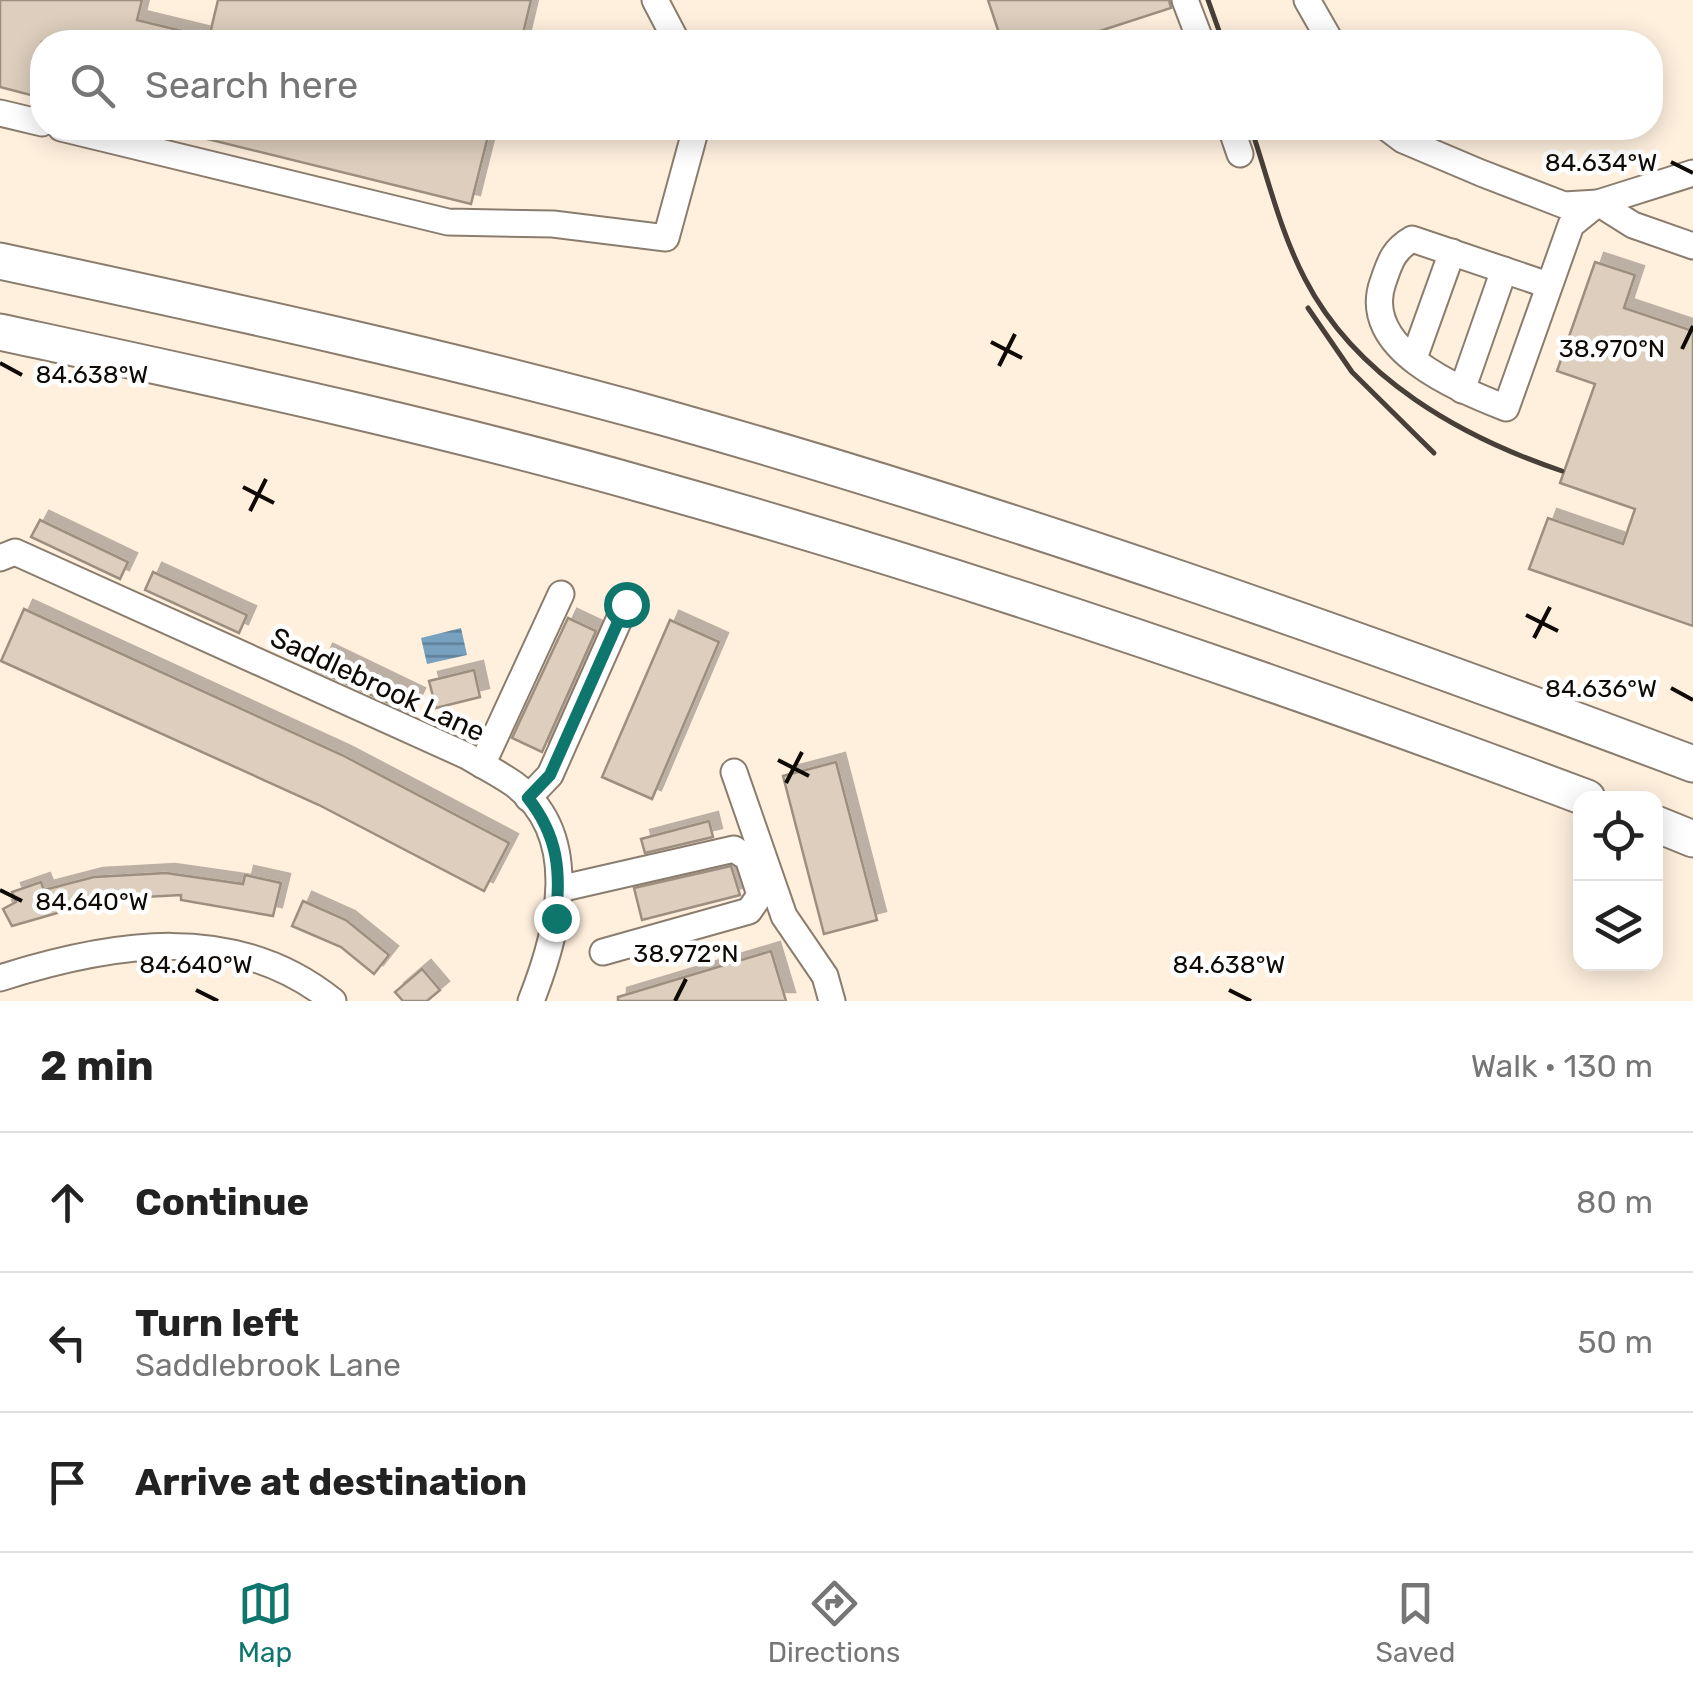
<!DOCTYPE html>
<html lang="en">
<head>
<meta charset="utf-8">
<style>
  :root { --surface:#fff; --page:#f2f2f2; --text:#222; --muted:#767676; --line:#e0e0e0; --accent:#0f766e }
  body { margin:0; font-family:Rubik,sans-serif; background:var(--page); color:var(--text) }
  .controls { position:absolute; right:30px; bottom:30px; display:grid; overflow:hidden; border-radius:20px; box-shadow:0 5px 25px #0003 }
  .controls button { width:90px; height:90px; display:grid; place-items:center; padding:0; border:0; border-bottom:2px solid var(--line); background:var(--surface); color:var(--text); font:50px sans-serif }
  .stop { position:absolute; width:30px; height:30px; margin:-22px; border:8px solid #0f766e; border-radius:50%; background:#fff }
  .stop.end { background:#0f766e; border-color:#fff; box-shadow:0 2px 10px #0008 }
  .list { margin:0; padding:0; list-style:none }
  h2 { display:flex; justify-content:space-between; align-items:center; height:130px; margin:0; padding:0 40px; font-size:42px }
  h2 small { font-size:32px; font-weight:400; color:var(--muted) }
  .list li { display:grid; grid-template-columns:65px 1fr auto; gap:30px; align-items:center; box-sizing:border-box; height:140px; padding:0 40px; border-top:2px solid var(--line) }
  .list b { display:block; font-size:38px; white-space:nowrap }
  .list p { margin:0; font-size:32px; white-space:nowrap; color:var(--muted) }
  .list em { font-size:32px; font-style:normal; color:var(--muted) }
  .icon { flex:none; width:55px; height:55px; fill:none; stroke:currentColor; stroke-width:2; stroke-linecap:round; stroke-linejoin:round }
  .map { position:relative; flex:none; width:1693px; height:1001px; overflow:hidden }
  .search { position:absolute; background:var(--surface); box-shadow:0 5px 25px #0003; left:30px; right:30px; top:30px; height:110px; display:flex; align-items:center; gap:25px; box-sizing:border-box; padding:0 35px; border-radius:40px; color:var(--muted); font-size:38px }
  .sheet { height:550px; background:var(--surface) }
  nav { display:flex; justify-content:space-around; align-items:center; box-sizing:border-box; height:140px; border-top:2px solid var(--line); background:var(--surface); font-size:28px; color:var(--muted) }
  nav a { display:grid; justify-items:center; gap:5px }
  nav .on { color:var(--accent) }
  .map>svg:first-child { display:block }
</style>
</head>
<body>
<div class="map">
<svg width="1693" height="1001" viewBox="0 0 1693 1001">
  <defs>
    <pattern id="water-rules" width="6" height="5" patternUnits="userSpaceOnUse" patternTransform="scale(2.5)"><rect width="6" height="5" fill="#77a1bf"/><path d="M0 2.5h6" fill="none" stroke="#608199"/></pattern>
    <filter id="shadow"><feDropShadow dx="9" dy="-9" stdDeviation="0" flood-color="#0004"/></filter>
  </defs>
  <rect width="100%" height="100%" fill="#fff0de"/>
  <!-- water -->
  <path fill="url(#water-rules)" d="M461 628 467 655 427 664 421 638Z"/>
  <!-- building -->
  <g fill="#ddcebd" stroke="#9d8f7f" stroke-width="2.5" filter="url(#shadow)">
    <path d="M0 0H142L137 20 207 37V42H42V98L0 87Z"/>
    <path d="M218 0H531L521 42H208Z"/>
    <path d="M988 0H1169L1171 8 1066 42H1002Z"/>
    <path d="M183 128H490L471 204 183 133Z"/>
    <path d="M1595 262 1635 275 1624 308 1693 331V626L1529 569 1548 518 1623 544 1635 509 1560 483 1595 384 1557 371Z"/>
    <path d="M40 520 128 562 120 579 31 537Z"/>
    <path d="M153 572 247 615 239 633 145 590Z"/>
    <path d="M24 609 342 755 509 843 484 891 319 805 1 661Z"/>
    <path d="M568 618 596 631 542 752 512 738Z"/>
    <path d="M670 620 719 642 652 799 602 777Z"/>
    <path d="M324 653 416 697 409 712 316 670Z"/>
    <path d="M474 670 480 697 436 708 429 681Z"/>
    <path d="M836 762 877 920 824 934 783 776Z"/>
    <path d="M709 821 713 837 645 853 641 839Z"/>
    <path d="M731 866 740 895 642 920 634 888Z"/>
    <path d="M166 873 243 884 245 875 281 883 273 916 181 900V895L106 899 12 926 3 909 16 902 12 892 41 882 44 890 94 877Z"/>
    <path d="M303 901 346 920 389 955 374 974 341 947 292 926Z"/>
    <path d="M771 951 786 1001H618V997Z"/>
    <path d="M422 969 440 990 427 1001H403L395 992Z"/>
  </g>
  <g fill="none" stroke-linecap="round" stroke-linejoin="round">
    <defs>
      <g id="minor">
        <path d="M655 0 677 42"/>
        <path d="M1185 0 1201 42"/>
        <path d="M1307 0 1331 42"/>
        <path d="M0 113 42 123"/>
        <path d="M61 128 448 222 553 224 666 238 696 128"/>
        <path d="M1231 128 1240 154"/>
        <path d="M1387 128 1403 140 1481 173 1564 205 1598 203 1633 225 1693 246"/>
        <path d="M1548 285 1412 239C1393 250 1390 262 1383 282 1359 349 1458 389 1506 408L1571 225 1598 203 1693 173"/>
        <path d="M1414 358 1452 252"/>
        <path d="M1462 390 1504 270"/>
        <path d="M0 558 15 552 467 756C482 765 500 774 514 784 584 836 558 933 531 1001"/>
        <path d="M482 765 561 594"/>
        <path d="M734 772 784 916 825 976 832 1001"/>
        <path d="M528 798 550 775 626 604"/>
        <path d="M559 889 734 849 748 858 760 895 749 911 603 952"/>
        <path d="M0 978C111 943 234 921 333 1001"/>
      </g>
      <g id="highway">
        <path d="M0 261C223 309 446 357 666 418 1014 516 1355 637 1693 764"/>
        <path d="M0 332C217 379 434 425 648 486 966 575 1278 682 1587 798"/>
        <path d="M1656 824 1693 839"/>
      </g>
    </defs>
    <!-- minor casing -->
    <use href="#minor" stroke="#8b7d6e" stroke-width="29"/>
    <!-- highway casing -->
    <use href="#highway" stroke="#8b7d6e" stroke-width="39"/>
    <!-- minor -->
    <use href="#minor" stroke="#fff" stroke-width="25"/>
    <!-- highway -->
    <use href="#highway" stroke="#fff" stroke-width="35"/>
    <!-- rail -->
    <g stroke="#484038" stroke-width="5">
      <path d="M1208 0 1223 42"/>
      <path d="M1251 128C1268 178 1280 231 1305 279 1356 378 1461 437 1562 471"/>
      <path d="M1308 308 1352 372 1434 453"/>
    </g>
  </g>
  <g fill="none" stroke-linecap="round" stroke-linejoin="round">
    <!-- route -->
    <path stroke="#0f766e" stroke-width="12" d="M556 918C561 871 558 836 528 798L550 775 626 604"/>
  </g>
  <!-- ticks -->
  <path fill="none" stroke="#0f0a05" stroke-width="4" d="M1671 162 1693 173M991 342 1022 358M1682 349 1693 326M0 363 22 375M999 366 1015 334M243 487 274 503M250 511 266 479M1526 615 1558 631M1534 638 1550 607M1671 688 1693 700M778 760 809 776M786 783 802 752M0 890 22 901M196 990 218 1001M1229 990 1251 1001M675 1001 686 979"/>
  <g text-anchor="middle" stroke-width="9" stroke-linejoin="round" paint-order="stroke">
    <!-- street labels -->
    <g font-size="28" fill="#0f0a05" stroke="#fff">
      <text transform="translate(378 684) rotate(25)" y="10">Saddlebrook Lane</text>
    </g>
  </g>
  <g font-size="25" text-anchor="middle" fill="#0f0a05" stroke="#fff" stroke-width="9" stroke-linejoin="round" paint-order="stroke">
    <text x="1601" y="171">84.634°W</text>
    <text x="1612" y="357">38.970°N</text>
    <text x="92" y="383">84.638°W</text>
    <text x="1601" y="697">84.636°W</text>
    <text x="92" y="910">84.640°W</text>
    <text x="686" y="962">38.972°N</text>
    <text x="196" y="973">84.640°W</text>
    <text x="1229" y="973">84.638°W</text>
  </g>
</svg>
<div class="controls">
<button><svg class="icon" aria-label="locate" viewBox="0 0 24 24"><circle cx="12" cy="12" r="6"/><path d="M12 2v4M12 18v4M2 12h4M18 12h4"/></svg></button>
<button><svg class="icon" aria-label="layers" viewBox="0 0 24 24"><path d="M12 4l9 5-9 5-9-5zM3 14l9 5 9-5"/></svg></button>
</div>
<div class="stop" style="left:626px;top:604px"></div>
<div class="stop end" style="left:556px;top:918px"></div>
<div class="search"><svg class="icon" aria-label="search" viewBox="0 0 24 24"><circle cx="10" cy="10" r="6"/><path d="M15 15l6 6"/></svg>Search here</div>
</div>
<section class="sheet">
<h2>2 min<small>Walk · 130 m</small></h2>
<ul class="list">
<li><svg class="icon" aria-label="ahead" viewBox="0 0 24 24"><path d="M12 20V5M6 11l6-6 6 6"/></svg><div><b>Continue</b></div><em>80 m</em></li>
<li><svg class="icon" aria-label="left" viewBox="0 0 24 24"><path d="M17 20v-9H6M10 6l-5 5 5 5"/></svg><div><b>Turn left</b><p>Saddlebrook Lane</p></div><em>50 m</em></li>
<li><svg class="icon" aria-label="arrive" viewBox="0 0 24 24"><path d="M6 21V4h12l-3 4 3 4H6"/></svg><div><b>Arrive at destination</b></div></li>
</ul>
</section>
<nav>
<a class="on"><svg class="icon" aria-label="map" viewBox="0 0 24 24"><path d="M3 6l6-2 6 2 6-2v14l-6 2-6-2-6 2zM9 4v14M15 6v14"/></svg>Map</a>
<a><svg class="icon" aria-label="directions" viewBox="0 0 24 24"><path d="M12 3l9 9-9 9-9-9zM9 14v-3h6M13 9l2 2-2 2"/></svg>Directions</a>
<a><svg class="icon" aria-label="saved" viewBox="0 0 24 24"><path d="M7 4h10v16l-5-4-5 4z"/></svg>Saved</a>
</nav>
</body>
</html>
